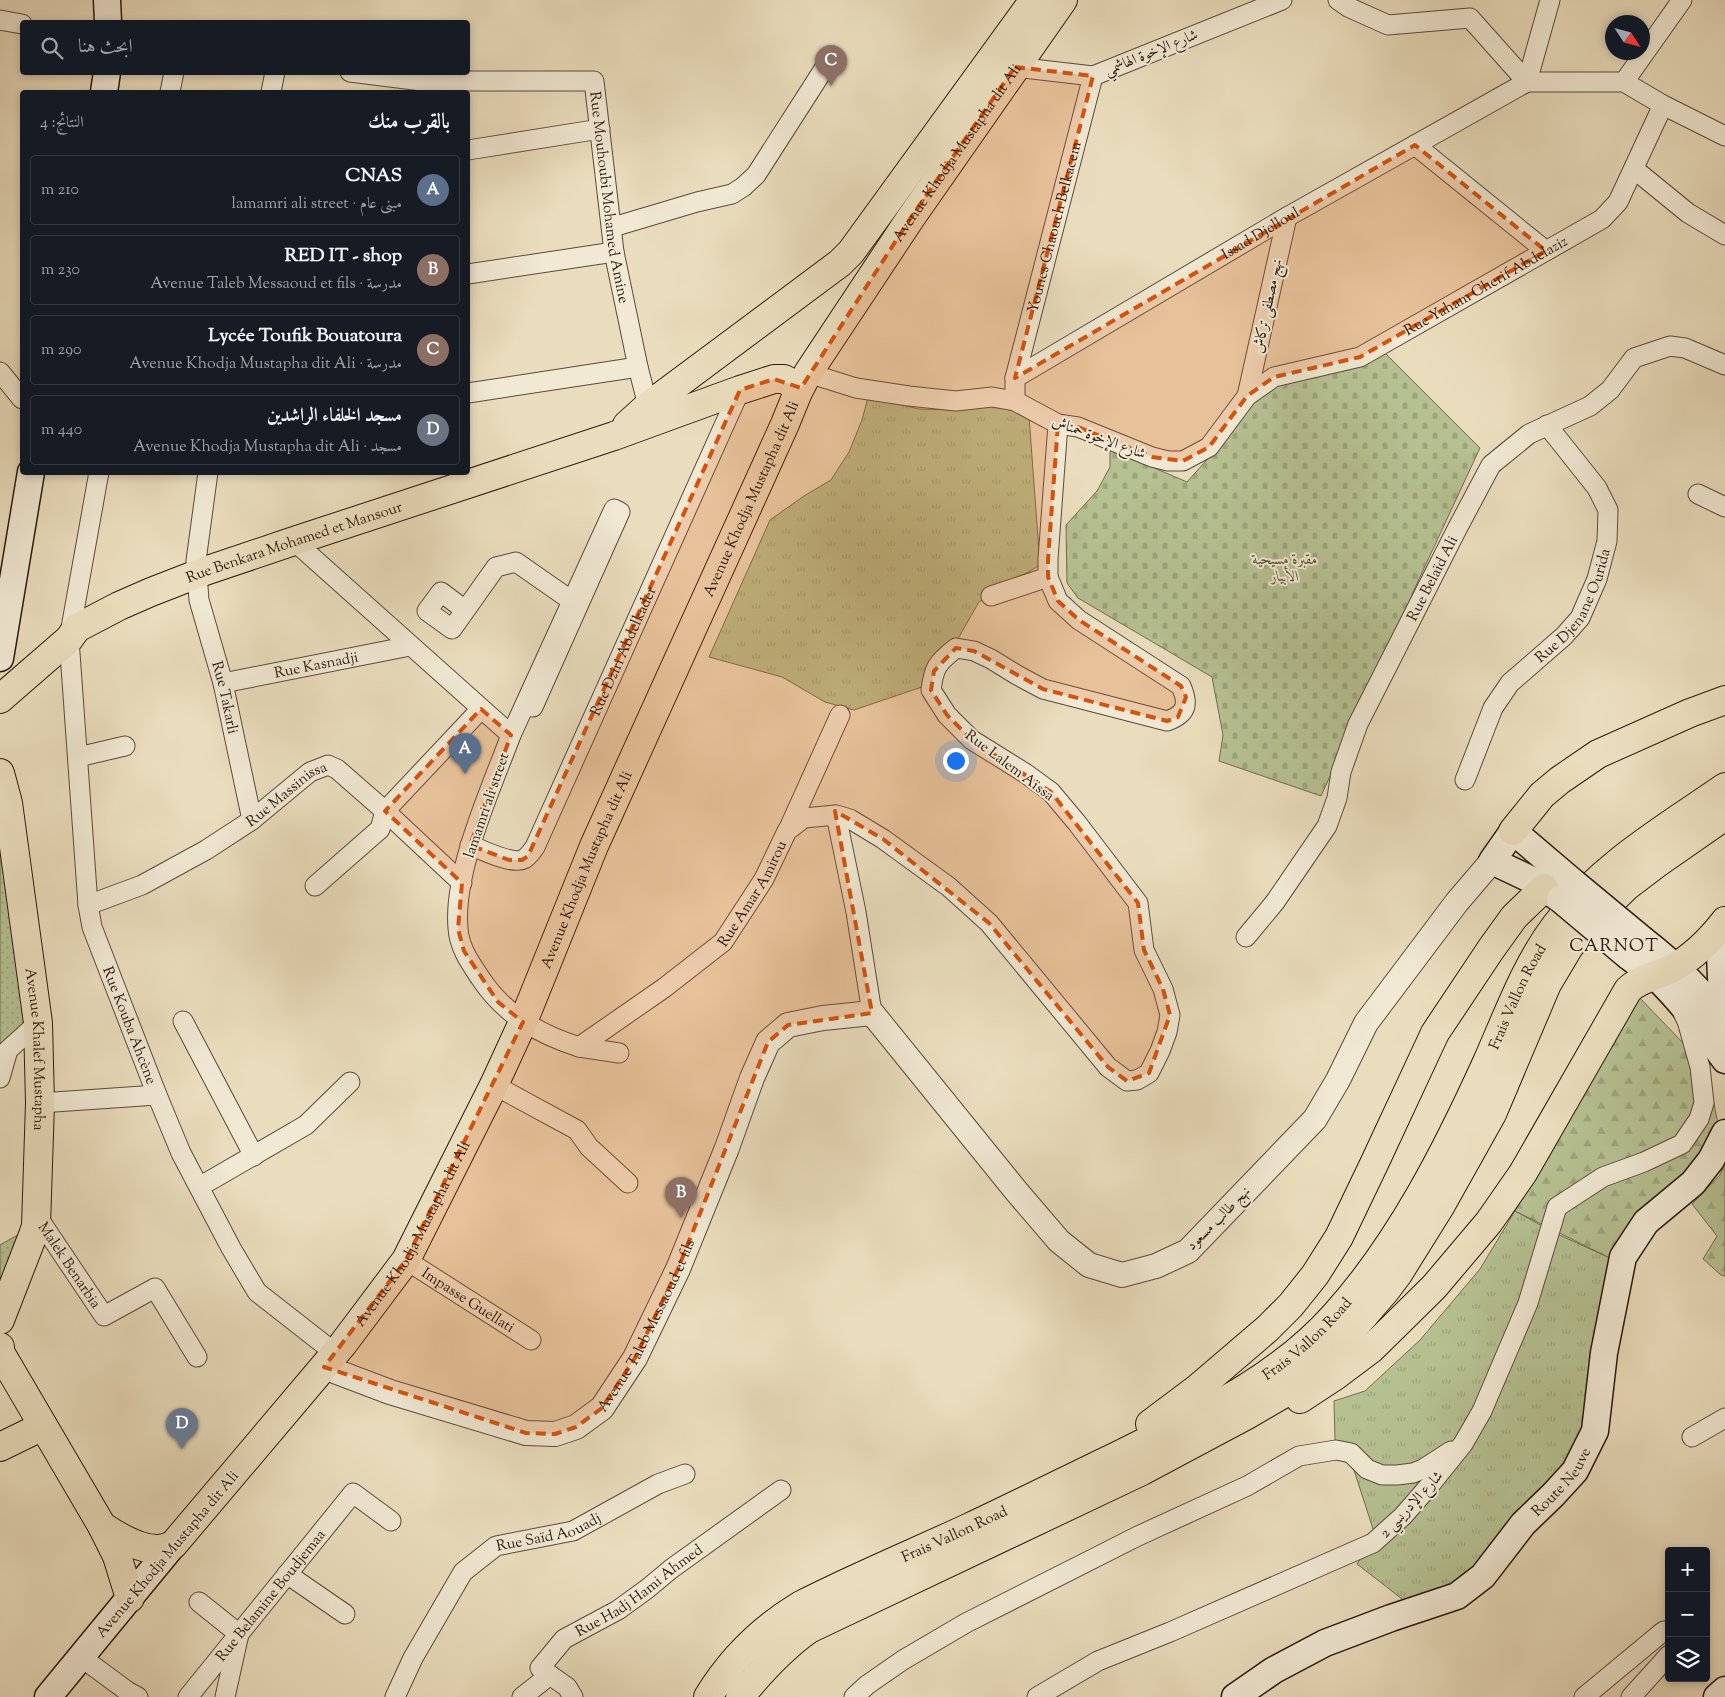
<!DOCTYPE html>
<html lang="ar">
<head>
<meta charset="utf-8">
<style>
  :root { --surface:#171b24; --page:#242831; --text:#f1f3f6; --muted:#9ea1a6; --line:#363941; --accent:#0f766e }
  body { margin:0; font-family:"Sorts Mill Goudy",Amiri,serif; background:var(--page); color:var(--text); direction:rtl }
  .controls { position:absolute; right:15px; bottom:15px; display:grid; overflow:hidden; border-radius:5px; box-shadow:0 2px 8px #0003 }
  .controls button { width:45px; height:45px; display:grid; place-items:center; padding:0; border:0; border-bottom:1px solid var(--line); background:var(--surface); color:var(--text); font:25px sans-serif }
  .compass { position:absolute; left:1605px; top:15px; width:45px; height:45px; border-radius:50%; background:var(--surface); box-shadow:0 2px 8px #0003; rotate:126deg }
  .you { position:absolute; left:955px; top:760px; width:18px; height:18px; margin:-12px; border:4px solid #fff; border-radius:50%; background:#1a73e8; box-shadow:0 0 0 8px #1a73e833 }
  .badge { display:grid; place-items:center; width:32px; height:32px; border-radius:50%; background:var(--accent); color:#fff; font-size:16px; font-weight:700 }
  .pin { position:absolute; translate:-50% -41px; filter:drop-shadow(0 1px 2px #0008) }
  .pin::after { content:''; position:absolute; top:26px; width:18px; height:15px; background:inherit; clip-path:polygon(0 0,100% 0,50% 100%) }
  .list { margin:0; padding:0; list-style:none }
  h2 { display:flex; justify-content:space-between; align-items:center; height:65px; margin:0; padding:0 20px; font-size:21px }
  h2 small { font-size:16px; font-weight:400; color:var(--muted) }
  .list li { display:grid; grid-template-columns:32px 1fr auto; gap:15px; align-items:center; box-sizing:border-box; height:70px; margin:0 10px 10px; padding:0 10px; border:1px solid var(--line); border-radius:5px }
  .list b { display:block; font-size:19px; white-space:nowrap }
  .list p { margin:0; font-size:16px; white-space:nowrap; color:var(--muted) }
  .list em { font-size:16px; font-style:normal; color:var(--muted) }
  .icon { flex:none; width:28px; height:28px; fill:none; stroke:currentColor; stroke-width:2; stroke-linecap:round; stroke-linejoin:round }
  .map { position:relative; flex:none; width:1725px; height:1697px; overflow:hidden; direction:ltr }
  .search { position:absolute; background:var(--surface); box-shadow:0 2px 8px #0003; left:20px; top:20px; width:450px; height:55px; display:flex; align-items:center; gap:12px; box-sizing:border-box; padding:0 18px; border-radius:5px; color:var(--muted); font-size:19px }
  .panel { position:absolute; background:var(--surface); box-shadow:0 2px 8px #0003; left:20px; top:90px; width:450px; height:385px; border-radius:5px; direction:rtl }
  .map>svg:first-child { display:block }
</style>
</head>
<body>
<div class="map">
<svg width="1725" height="1697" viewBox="0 0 1725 1697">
  <defs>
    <pattern id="grass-tufts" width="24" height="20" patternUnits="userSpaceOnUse" patternTransform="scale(1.25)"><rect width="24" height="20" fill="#b6c192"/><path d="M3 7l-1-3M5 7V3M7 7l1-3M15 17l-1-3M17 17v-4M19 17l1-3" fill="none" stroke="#9da57d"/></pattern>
    <pattern id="forest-firs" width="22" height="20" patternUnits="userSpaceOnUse" patternTransform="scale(1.25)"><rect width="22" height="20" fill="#b6c192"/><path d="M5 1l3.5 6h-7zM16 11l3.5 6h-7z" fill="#9da57d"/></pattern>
    <pattern id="cemetery-stones" width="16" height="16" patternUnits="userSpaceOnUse" patternTransform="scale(1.25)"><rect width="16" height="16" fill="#b6c192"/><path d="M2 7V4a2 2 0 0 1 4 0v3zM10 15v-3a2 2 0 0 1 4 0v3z" fill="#9da57d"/></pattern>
    <pattern id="park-dots" width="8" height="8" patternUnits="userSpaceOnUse" patternTransform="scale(1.25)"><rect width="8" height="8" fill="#b6c192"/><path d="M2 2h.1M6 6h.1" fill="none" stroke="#9da57d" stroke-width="1.8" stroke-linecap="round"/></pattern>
  </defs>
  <rect width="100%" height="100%" fill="#eaddbd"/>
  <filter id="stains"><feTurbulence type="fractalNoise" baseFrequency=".004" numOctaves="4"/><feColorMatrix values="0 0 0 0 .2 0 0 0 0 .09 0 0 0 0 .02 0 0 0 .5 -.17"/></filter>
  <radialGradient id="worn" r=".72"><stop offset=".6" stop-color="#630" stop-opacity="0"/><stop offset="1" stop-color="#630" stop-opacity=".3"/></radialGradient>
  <!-- grass -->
  <g fill="url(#grass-tufts)" stroke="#706d50">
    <path d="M868 397 919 409 955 410 995 405 1029 416 1040 565 979 602 943 665 922 687 854 710 825 702 782 677 709 657 770 520 804 496 831 480 849 452 862 420Z"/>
    <path d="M1515 1211 1553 1232 1612 1259 1588 1428 1568 1467 1473 1569 1452 1585 1406 1602 1357 1564 1375 1535 1352 1464 1320 1454 1335 1440 1334 1401 1365 1391 1420 1340 1480 1269Z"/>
  </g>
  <!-- forest -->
  <g fill="url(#forest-firs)" stroke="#706d50">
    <path d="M1638 996 1707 1068 1719 1129 1718 1141 1612 1259 1515 1211Z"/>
    <path d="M1725 1163V1276L1721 1275 1703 1259 1717 1236 1692 1204 1720 1175Z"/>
  </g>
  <!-- cemetery -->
  <path fill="url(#cemetery-stones)" stroke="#706d50" d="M1383 351 1480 448 1413 592 1399 631 1346 741 1321 796 1219 761 1223 735 1212 677 1078 598 1067 583 1066 525 1097 491 1110 467V449L1187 482 1213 453 1250 405 1281 383Z"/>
  <!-- park -->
  <g fill="url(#park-dots)" stroke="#706d50">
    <path d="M0 773 50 1021 3 1050 0 1078Z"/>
    <path d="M23 1232 0 1302V1245Z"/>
  </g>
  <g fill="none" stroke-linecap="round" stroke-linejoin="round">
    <defs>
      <g id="minor">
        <path d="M1338 0 1348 7 1388 25 1470 18 1527 82"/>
        <path d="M0 20 22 24"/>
        <path d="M1015 67 1093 76 1282 0"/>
        <path id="s1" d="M350 72 422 81H594L614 252 638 367 648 406"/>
        <path d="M1527 82 1550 0"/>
        <path d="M1624 82 1682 0"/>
        <path d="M170 92 174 72"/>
        <path d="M271 92 275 72"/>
        <path d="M1415 145 1546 251"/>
        <path d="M468 150 600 129"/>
        <path d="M1634 169 1688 213 1725 235"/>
        <path d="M613 227 697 202 732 194 743 187 756 175 829 61"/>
        <path d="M468 274 614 252"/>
        <path d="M0 372 22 399"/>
        <path id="s2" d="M808 373 856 388 909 396 956 401 992 397 1015 401 1058 424 1078 427 1152 457 1168 461H1183L1209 447 1247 396 1274 377 1360 357 1602 219 1618 202 1663 105"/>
        <path id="s3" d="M1015 378 1093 76"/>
        <path d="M468 393 638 367"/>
        <path d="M1247 396 1287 217"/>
        <path id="s4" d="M1015 401V378L1287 217 1527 82H1624L1663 105 1725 136"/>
        <path id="s5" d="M99 472 69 639 88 905 92 927 157 1095 181 1153 231 1248 257 1292 335 1353"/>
        <path id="s6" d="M208 472 196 561 199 600 223 683 252 820"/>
        <path d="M1698 494 1725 507"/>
        <path id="s7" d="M294 541 511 735C491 789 453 871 458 928 459 948 471 964 481 979 505 1015 539 1034 579 1047L664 988 723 942 764 879 787 831 804 818 836 815 850 819 883 839 949 887 989 923 1108 1067 1127 1081 1137 1080 1149 1073 1160 1051 1167 1032 1170 1015 1163 989 1144 950 1138 903 1077 823 1051 792 1025 773 972 740 947 715 931 690C934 667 937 663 956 648L974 651 991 659 1017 675 1043 689 1167 721C1187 714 1189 704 1181 686L1079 620 1058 601 1048 577V559L1058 424"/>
        <path d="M991 596 1048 577"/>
        <path d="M465 610 441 592 427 611 452 629 496 567 516 562 572 601"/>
        <path id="s8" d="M223 683 410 646"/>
        <path d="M511 735 614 509 620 512 533 707 525 704"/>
        <path d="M78 757 125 746"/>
        <path id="s9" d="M1465 780 1493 708 1510 683 1564 636 1580 618 1597 579 1607 541 1608 510 1597 488 1547 425"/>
        <path d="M836 815 856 912 872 1013"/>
        <path d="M789 828 840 715"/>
        <path id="s10" d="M470 845C482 850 513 865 524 859 529 856 532 851 535 847L740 390"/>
        <path d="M315 886 380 829 385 811 481 709"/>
        <path id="s11" d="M88 905 142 885 206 850 252 820 310 772 328 765 337 769 385 811 462 883"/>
        <path id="s12" d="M1246 937 1275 902 1327 826 1337 798 1341 772 1358 724 1457 529 1491 465 1529 434 1590 406 1610 390 1634 358 1670 346 1685 348 1725 365"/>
        <path d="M183 1021 254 1156"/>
        <path d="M579 1047 619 1053"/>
        <path d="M0 1078 8 1050 38 1023"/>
        <path d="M494 1085 577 1130 589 1147 628 1183"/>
        <path d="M40 1103 157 1095"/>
        <path d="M199 1187 306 1125 350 1082"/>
        <path id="s13" d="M37 1216 104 1316 155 1288 197 1357"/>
        <path id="s14" d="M406 1260 531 1340"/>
        <path d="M1692 1437 1725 1418"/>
        <path d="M287 1574 345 1614"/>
        <path d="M199 1602 239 1634 225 1697"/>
        <path d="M81 1657 127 1691 138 1697"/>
        <path d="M550 1675 567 1687 573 1697"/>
        <path id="s15" d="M188 1697 353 1493 391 1521"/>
        <path id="s16" d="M395 1697 413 1658 463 1572 496 1546 573 1531 658 1484 685 1474"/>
        <path id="s17" d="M522 1697 550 1675 540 1668 564 1639 618 1610 647 1589 671 1569 781 1490"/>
        <path d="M854 1697 867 1685 903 1660 966 1623 1138 1536 1247 1486 1299 1456 1336 1450 1351 1453 1367 1469 1382 1475H1397L1413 1473 1423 1469 1451 1451"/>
        <path d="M1037 1697 1098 1661 1170 1632 1373 1543 1403 1516 1430 1485 1463 1444 1482 1411 1528 1303 1557 1207 1603 1177 1644 1162 1682 1144 1699 1119 1704 1103 1700 1067 1687 1021 1683 1013"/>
        <path d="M1584 1697 1660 1634 1664 1631 1669 1632"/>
        <path d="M1631 1697 1669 1655"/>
      </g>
      <g id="tertiary">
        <path id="s18" d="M324 1367 390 1392 526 1433 555 1434 576 1427 602 1408 635 1358 678 1269 727 1148 752 1078 768 1042 788 1025 823 1018 872 1013 1017 1192 1059 1241 1089 1265 1122 1275 1156 1266 1188 1251 1315 1119 1338 1080 1366 1023 1457 902 1492 861"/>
      </g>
      <g id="secondary">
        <path d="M107 0 108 22"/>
        <path d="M104 92 107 72"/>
        <path d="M0 658 31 472"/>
        <path d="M1513 831 1492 861 1532 880 1560 899"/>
        <path d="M1513 831 1573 882"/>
        <path d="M1719 930 1723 1026"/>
        <path d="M1643 940C1665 957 1716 1001 1723 1028 1724 1034 1724 1041 1725 1047"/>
        <path d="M1628 956C1637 963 1647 969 1656 977 1682 1002 1704 1031 1725 1060"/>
        <path d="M48 1697 173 1545"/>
        <path id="s19" d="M1235 1697 1274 1670 1325 1643 1391 1618 1457 1596 1483 1576 1523 1524 1553 1495 1575 1471 1595 1431 1604 1353 1623 1257 1646 1222 1693 1183 1711 1160 1725 1133"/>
        <path d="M1717 1697 1725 1690"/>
      </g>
      <g id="primary">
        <path d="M627 425 648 406 840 263 851 252 1034 0"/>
        <path id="s20" d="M0 699 69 639 77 628 119 606 151 592 205 571 294 541 614 436 740 390 774 379H784L791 383 798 392"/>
        <path id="s21" d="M0 773 8 803 38 1023 40 1103 36 1226 33 1235 0 1320"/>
        <path id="s22" d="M0 1347V1352L10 1369 102 1526C117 1536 138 1549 157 1549 163 1549 168 1547 173 1545L343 1344 406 1260 494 1085 523 1022 594 846 785 424 798 392 808 373 910 219 1063 0"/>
        <path d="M0 1447 43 1426"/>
        <path d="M102 1526 117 1556 130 1598"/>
      </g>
      <g id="trunk">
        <path d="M1513 831 1542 795 1560 780 1598 754 1690 713 1725 700"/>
        <path d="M1300 1399 1335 1376 1371 1349 1434 1287 1489 1222 1523 1173 1628 990C1640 978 1658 976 1673 968 1693 957 1711 939 1725 921"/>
        <path d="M1150 1424 1198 1388 1267 1329 1291 1305 1315 1275 1339 1237 1374 1164 1435 1033 1491 949 1514 917 1544 888"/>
        <path id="s23" d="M708 1697C731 1659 763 1628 801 1605 856 1577 914 1553 970 1527 1021 1503 1071 1478 1121 1454 1199 1415 1276 1381 1335 1315 1400 1243 1447 1150 1487 1062 1508 1015 1525 966 1556 925 1603 864 1663 830 1725 787"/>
        <path d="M740 1697C761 1671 782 1648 809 1629L1142 1471 1247 1415 1283 1394 1330 1355 1386 1290 1398 1274 1441 1205 1492 1114 1547 984 1569 947 1587 925 1627 886 1656 864 1725 816"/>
      </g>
    </defs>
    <!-- minor casing -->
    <use href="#minor" stroke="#5b4a3a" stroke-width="21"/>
    <!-- tertiary casing -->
    <use href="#tertiary" stroke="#5b4a3a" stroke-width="26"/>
    <!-- secondary casing -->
    <use href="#secondary" stroke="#2b190e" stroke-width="29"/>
    <!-- primary casing -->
    <use href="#primary" stroke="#2b190e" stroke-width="30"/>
    <!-- trunk casing -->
    <use href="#trunk" stroke="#2b190e" stroke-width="30"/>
    <!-- minor -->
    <use href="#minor" stroke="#f1e9d4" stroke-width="19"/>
    <!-- tertiary -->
    <use href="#tertiary" stroke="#f1e9d4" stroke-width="24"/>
    <!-- secondary -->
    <use href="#secondary" stroke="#f1e9d4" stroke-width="26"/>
    <!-- primary -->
    <use href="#primary" stroke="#eaddbd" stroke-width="28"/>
    <!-- trunk -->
    <use href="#trunk" stroke="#eaddbd" stroke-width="28"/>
    <defs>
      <g id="secondary-bridge">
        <path d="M1573 882 1643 940"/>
        <path d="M1560 899 1628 956"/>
      </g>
    </defs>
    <!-- secondary-bridge casing -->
    <use href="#secondary-bridge" stroke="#2b190e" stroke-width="29" stroke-linecap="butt"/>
    <!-- secondary-bridge -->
    <use href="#secondary-bridge" stroke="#f1e9d4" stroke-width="26"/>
  </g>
  <!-- marked area -->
  <path fill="#d5530c" fill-opacity="0.2" stroke="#d5530c" stroke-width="4" stroke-dasharray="10 6" stroke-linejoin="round" d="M1015 67 1093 76 1015 378 1415 145 1546 251 1360 357 1274 377 1247 396 1209 447 1183 461 1152 457 1078 427 1058 424 1048 559V577L1058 601 1079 620 1181 686 1186 697 1178 717 1167 721 1043 689 974 651 956 648 934 671 931 690 947 715 972 740 1051 792 1138 903 1144 950 1163 989 1170 1015 1149 1073 1127 1081 1108 1067 989 923 883 839 835 811 872 1013 788 1025 768 1042 678 1269 635 1358 602 1408 576 1427 555 1434 526 1433 324 1367 406 1260 523 1022 498 1002 464 951 458 929 462 883 385 811 481 709 511 735 470 845 509 860H522L528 856 740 390 774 379 801 388 910 219Z"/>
  <g text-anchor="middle" stroke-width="4" stroke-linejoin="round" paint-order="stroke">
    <!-- street labels -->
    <g font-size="15" fill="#2b190e" stroke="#f1e9d4">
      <text transform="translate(1151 52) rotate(-22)" y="5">شارع الإخوة الهاشمي</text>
      <text dy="5" stroke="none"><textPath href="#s22" startOffset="1892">Avenue Khodja Mustapha dit Ali</textPath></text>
      <text dy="5" stroke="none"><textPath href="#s1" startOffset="362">Rue Mouhoubi Mohamed Amine</textPath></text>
      <text dy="5" stroke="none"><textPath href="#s3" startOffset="156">Younes Chaouch Belkacem</textPath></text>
      <text dy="5" stroke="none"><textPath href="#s4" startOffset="308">Issad Djelloul</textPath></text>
      <text dy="5" stroke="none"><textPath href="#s2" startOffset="750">Rue Yaham Cherif Abdelaziz</textPath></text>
      <text transform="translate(1267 306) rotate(-78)" y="5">نهج مصطفى تركاش</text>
      <text transform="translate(1099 437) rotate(20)" y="5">شارع الإخوة حمناش</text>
      <text dy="5" stroke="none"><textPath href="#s22" startOffset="1488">Avenue Khodja Mustapha dit Ali</textPath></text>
      <text dy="5" stroke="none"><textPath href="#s20" startOffset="339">Rue Benkara Mohamed et Mansour</textPath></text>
      <text dy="5" stroke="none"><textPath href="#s12" startOffset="408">Rue Belaïd Ali</textPath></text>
      <text dy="5" stroke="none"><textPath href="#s9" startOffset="210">Rue Djenane Ourida</textPath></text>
      <text dy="5" stroke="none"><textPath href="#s10" startOffset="288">Rue Dziri Abdelkader</textPath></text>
      <text dy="5" stroke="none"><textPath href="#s8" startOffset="95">Rue Kasnadji</textPath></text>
      <text dy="5" stroke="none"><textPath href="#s6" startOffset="230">Rue Takarli</textPath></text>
      <text transform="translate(1010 765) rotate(37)" y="5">Rue Lalem Aïssa</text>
      <text dy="5" stroke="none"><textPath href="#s11" startOffset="229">Rue Massinissa</textPath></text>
      <text transform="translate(486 805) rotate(-71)" y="5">lamamri ali street</text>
      <text dy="5" stroke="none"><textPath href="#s22" startOffset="1082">Avenue Khodja Mustapha dit Ali</textPath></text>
      <text dy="5" stroke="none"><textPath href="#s7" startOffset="906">Rue Amar Amirou</textPath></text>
      <text dy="5" stroke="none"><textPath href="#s23" startOffset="1111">Frais Vallon Road</textPath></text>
      <text dy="5" stroke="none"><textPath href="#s5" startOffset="564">Rue Kouba Ahcène</textPath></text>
      <text dy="5" stroke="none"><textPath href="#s21" startOffset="279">Avenue Khalef Mustapha</textPath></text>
      <text transform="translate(1218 1218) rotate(-45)" y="5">نهج طالب مسعود</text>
      <text dy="5" stroke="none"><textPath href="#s22" startOffset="678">Avenue Khodja Mustapha dit Ali</textPath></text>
      <text dy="5" stroke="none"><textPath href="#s13" startOffset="59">Malek Benarbia</textPath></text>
      <text dy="5" stroke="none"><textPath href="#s14" startOffset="74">Impasse Guellati</textPath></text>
      <text dy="5" stroke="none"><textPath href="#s18" startOffset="390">Avenue Taleb Messaoud et fils</textPath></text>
      <text dy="5" stroke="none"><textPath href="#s23" startOffset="706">Frais Vallon Road</textPath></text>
      <text dy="5" stroke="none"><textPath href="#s19" startOffset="401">Route Neuve</textPath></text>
      <text transform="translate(1411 1504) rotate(-47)" y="5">شارع الإدريسي 2</text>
      <text dy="5" stroke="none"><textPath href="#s16" startOffset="239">Rue Saïd Aouadj</textPath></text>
      <text dy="5" stroke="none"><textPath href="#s23" startOffset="301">Frais Vallon Road</textPath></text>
      <text transform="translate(167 1554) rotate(-50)" y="5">Avenue Khodja Mustapha dit Ali</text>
      <text dy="5" stroke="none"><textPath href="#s17" startOffset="175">Rue Hadj Hami Ahmed</textPath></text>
      <text dy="5" stroke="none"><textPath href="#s15" startOffset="131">Rue Belamine Boudjemaa</textPath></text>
    </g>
    <!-- park labels -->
    <g font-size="15" font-style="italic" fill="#554b36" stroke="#f1e9d4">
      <text x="1285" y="564">مقبرة مسيحية<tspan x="1285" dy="17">الأبيار</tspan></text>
    </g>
    <!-- quarter labels -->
    <g font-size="18" letter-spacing="1" fill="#2b190e" stroke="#f1e9d4">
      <text x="1614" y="951">CARNOT</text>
    </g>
  </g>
  <rect width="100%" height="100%" filter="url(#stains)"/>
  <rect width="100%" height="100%" fill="url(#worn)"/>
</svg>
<div class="controls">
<button>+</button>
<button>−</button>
<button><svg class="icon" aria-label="layers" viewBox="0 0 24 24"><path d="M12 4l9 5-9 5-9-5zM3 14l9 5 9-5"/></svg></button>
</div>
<svg class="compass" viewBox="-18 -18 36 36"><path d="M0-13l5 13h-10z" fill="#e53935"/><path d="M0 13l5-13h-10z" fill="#9ea1a6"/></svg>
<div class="you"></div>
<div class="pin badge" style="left:465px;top:774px;background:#5c6f8a">A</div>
<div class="pin badge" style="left:681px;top:1218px;background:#8d6e63">B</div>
<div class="pin badge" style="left:831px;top:86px;background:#8d6e63">C</div>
<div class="pin badge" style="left:182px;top:1449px;background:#6b7280">D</div>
<div class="search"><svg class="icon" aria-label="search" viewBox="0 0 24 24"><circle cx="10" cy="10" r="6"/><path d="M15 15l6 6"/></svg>ابحث هنا</div>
<section class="panel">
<h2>بالقرب منك<small>النتائج: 4</small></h2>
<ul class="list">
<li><span class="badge" style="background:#5c6f8a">A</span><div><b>CNAS</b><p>مبنى عام · lamamri ali street</p></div><em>210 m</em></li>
<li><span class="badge" style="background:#8d6e63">B</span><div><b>RED IT - shop</b><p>مدرسة · Avenue Taleb Messaoud et fils</p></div><em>230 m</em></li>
<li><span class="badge" style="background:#8d6e63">C</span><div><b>Lycée Toufik Bouatoura</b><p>مدرسة · Avenue Khodja Mustapha dit Ali</p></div><em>290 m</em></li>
<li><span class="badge" style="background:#6b7280">D</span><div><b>مسجد الخلفاء الراشدين</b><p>مسجد · Avenue Khodja Mustapha dit Ali</p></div><em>440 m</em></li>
</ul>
</section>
</div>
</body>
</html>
